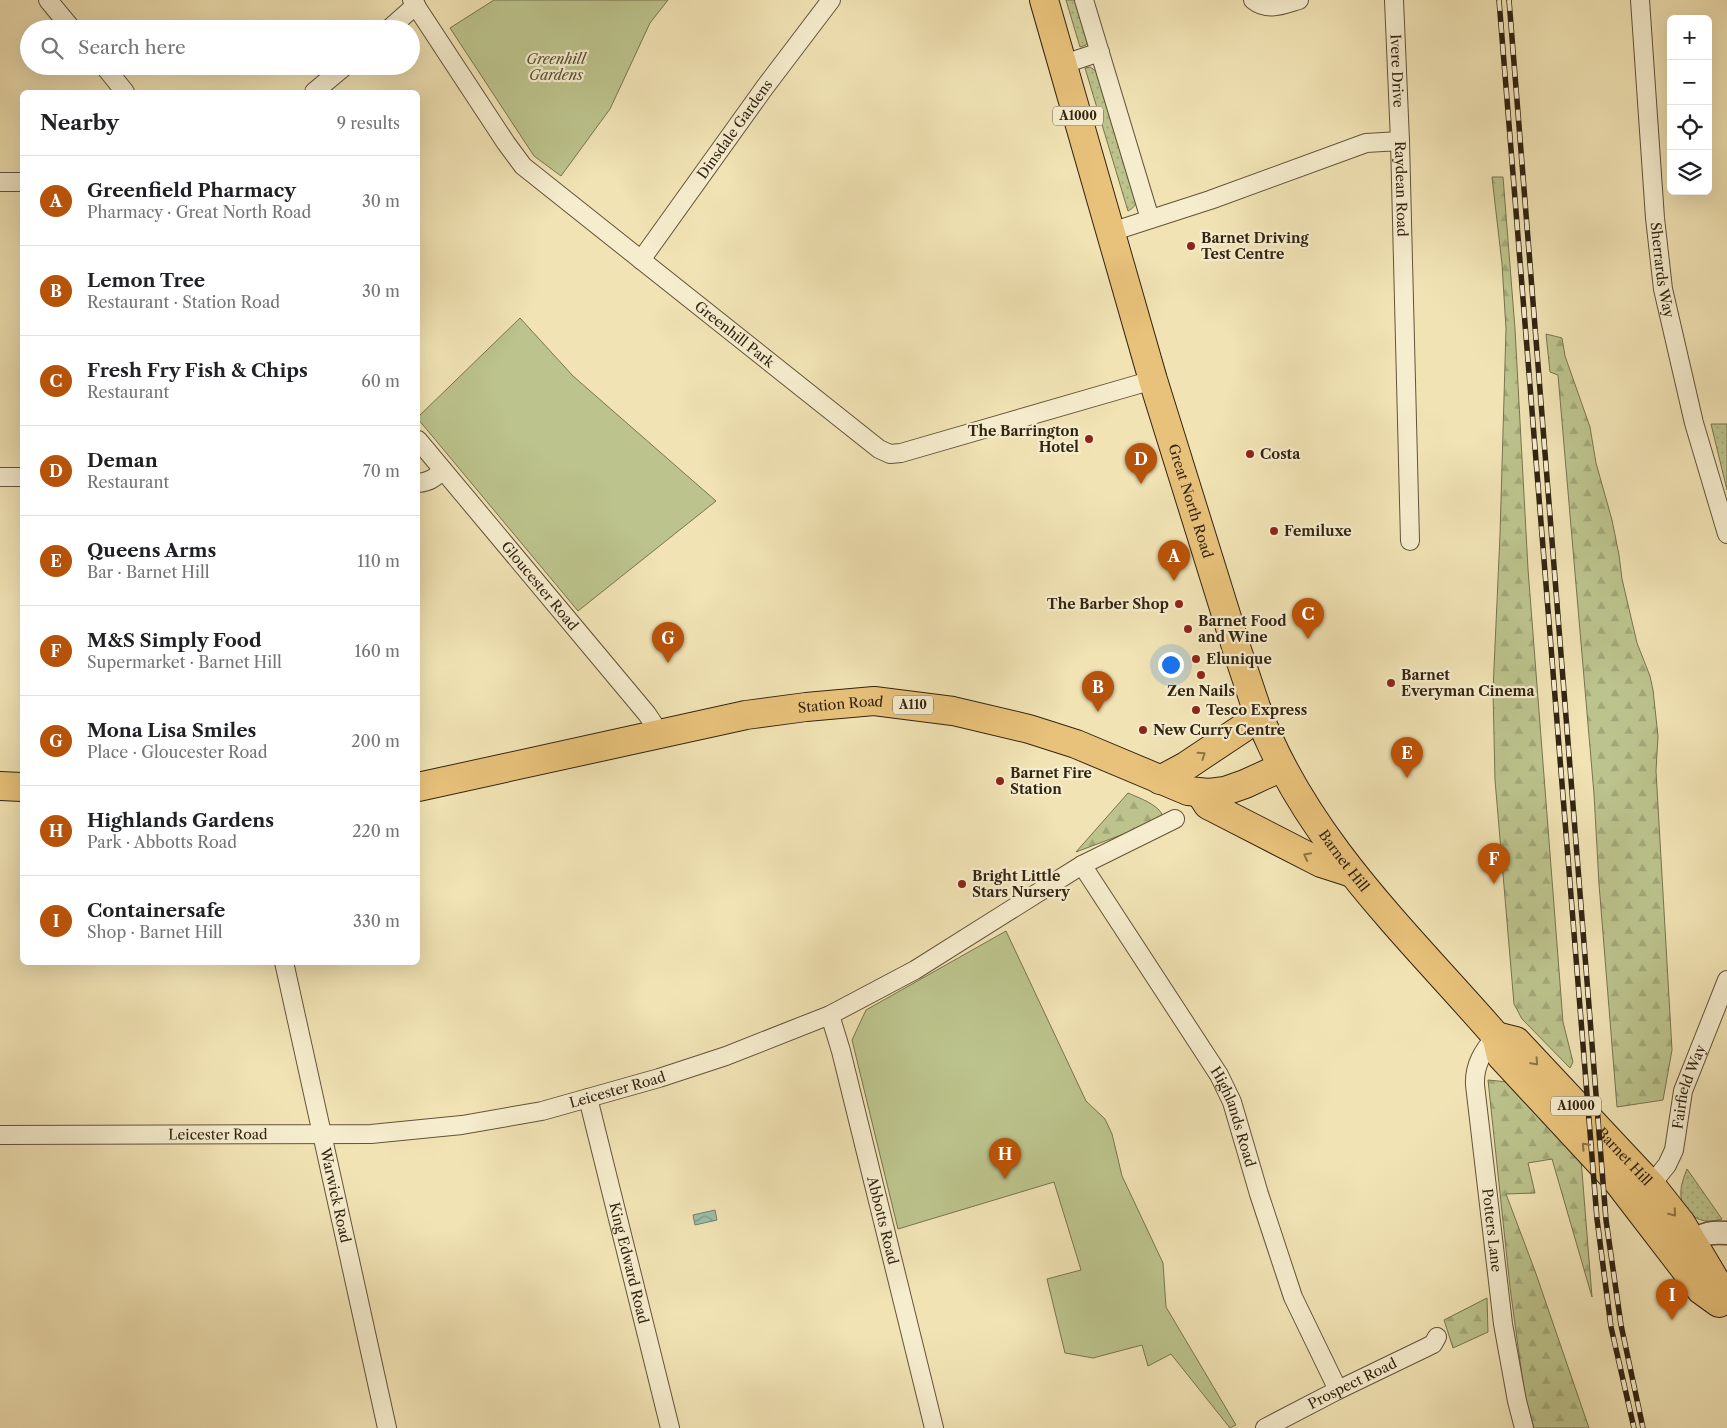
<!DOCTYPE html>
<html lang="en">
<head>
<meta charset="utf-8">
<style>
  :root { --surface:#fff; --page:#f2f2f2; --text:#202124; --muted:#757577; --line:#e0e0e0; --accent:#b45309 }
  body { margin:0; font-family:"Libre Caslon Text",serif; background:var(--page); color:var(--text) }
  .controls { position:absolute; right:15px; top:15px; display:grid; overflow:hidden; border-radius:8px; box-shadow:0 5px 20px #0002 }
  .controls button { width:45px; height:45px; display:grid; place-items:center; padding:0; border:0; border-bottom:1px solid var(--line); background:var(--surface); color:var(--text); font:25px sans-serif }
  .you { position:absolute; left:1170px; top:664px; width:18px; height:18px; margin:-12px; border:4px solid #fff; border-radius:50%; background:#1a73e8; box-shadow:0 0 0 8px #1a73e833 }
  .badge { display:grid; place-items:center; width:32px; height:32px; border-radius:50%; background:var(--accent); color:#fff; font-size:16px; font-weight:700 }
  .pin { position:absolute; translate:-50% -41px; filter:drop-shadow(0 1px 2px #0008) }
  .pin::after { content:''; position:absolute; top:26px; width:18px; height:15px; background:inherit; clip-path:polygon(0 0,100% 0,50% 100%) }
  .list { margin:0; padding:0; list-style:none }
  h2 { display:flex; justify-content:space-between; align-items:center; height:65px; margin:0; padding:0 20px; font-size:21px }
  h2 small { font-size:16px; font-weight:400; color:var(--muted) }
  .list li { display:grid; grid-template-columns:32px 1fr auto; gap:15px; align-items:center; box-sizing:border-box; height:90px; padding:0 20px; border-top:1px solid var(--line) }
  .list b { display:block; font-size:19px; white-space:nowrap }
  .list p { margin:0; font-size:16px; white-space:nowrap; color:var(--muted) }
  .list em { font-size:16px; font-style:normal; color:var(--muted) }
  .icon { flex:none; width:28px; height:28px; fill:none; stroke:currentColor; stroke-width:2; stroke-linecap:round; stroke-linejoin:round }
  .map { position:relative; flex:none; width:1727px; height:1428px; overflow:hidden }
  .search { position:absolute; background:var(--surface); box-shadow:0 5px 20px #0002; left:20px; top:20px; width:400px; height:55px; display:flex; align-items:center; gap:12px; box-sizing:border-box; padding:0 18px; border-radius:28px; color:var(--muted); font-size:19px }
  .panel { position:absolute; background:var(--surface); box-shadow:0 5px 20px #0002; left:20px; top:90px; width:400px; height:875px; border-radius:8px }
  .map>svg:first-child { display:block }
</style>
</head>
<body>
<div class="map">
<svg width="1727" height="1428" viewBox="0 0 1727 1428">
  <defs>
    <pattern id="grass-dots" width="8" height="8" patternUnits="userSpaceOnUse" patternTransform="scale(1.25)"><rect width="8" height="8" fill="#bcc38c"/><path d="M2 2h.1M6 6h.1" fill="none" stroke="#a2a778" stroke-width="1.8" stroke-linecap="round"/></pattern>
    <pattern id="forest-firs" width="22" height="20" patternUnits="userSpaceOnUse" patternTransform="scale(1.25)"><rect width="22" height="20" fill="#bcc38c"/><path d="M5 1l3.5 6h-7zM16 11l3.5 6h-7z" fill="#a2a778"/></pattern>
    <pattern id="water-waves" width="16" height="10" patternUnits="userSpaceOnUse" patternTransform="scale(1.25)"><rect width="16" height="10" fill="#9bbeab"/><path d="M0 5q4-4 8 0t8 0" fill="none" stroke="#7f9a8a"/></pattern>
  </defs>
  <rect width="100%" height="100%" fill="#f1e3b4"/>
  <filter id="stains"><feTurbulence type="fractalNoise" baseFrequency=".004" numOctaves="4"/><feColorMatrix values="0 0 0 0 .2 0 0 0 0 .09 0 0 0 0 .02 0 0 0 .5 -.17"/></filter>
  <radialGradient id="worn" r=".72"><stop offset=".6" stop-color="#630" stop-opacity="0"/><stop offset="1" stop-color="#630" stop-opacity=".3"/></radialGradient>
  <!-- grass -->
  <g fill="url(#grass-dots)" stroke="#77744f">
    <path d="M1066 0H1077L1088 41 1086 45 1080 47Z"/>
    <path d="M1090 67 1099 73 1136 200C1136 206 1133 208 1128 211L1085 68Z"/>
    <path d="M1711 424H1727V490Z"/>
    <path d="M1687 1169 1722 1219C1717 1220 1712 1222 1707 1221 1695 1221 1681 1207 1681 1196 1680 1186 1684 1177 1687 1169Z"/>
  </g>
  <!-- forest -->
  <g fill="url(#forest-firs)" stroke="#77744f">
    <path d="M1492 177H1503L1515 329 1528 569 1563 1022 1573 1062 1570 1068 1522 1019 1514 1004 1495 780 1493 690 1500 535 1506 329 1502 264Z"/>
    <path d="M1546 334 1562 338 1565 356 1590 427 1596 463 1612 520 1619 555 1622 579 1637 643 1650 676 1653 690 1658 736 1656 771 1672 1050 1663 1100 1617 1107 1599 884 1594 794 1558 375 1550 372Z"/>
    <path d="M1128 793C1139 798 1158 804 1163 816L1158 821 1076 852Z"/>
    <path d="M1488 1080 1508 1082 1581 1159 1592 1297 1552 1159 1528 1163 1535 1193 1506 1194 1535 1271 1589 1428H1534L1525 1398 1510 1287Z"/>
    <path d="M1487 1298 1488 1332 1453 1348 1444 1320Z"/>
  </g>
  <!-- park -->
  <g fill="#bcc38c" stroke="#77744f">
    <path d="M494 0H668L650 23 610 109 561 176 534 156 450 28Z"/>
    <path d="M520 318 573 376 716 501 578 611 418 419V417Z"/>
    <path d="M1006 931 1086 1101 1105 1119 1112 1134 1122 1176 1163 1263 1166 1307 1236 1425 1230 1428 1171 1354 1148 1366 1142 1345 1093 1358 1065 1353 1047 1279 1081 1270 1054 1182 898 1229 852 1040 866 1010Z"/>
  </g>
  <!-- water -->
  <path fill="url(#water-waves)" stroke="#71806e" d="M715 1210 717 1220 695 1225 693 1215Z"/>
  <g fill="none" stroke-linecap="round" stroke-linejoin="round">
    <defs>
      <g id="minor">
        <path d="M48 0 72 29"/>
        <path id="s1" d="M412 0 506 143 523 166 879 449 890 454 901 453 1153 380"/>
        <path d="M1084 0 1150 219"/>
        <path d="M1253 0C1268 12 1282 5 1299 0"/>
        <path id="s2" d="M1394 0 1400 141"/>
        <path id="s3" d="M1640 0 1655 218 1663 289 1694 423 1727 534"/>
        <path d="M389 29 416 5"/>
        <path d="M1064 64 1100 52"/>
        <path d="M104 66 125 92"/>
        <path d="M314 92 345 66"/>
        <path d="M0 182H22"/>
        <path id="s4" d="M1111 232 1210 200 1366 143 1400 141 1410 541"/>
        <path id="s5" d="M641 260 765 87 831 0"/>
        <path id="s6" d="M418 440 647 714 653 723 656 735"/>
        <path d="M0 477H22"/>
        <path d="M418 483C429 482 435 478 443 470"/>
        <path id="s7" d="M1082 865 1219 1075 1232 1102 1259 1194 1293 1297 1338 1390"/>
        <path id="s8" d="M284 962 387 1428"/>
        <path id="s9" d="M830 1015 841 1051 934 1428"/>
        <path id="s10" d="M1496 1036C1483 1051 1474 1065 1475 1085L1503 1324 1517 1401 1524 1428"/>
        <path id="s11" d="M588 1098 670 1428"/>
        <path id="s12" d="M0 1135 371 1134 462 1125 542 1111 659 1078 726 1056 830 1015 915 970 1082 865 1175 819"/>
        <path id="s13" d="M1646 1191 1667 1165 1674 1150 1683 1091 1727 980"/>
        <path id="s14" d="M1265 1428 1338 1390 1425 1348 1433 1344 1437 1337"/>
      </g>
      <path id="tertiary" d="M1686 1258C1691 1254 1690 1249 1693 1244 1701 1232 1715 1232 1727 1233"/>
      <g id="primary">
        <path id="s15" d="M1044 0 1153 380 1238 653 1257 710C1304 838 1408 935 1496 1036L1501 1056 1618 1182 1701 1290 1719 1303"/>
        <path d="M1160 780 1186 766 1243 728 1257 710"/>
        <path d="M0 786 22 787"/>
        <path id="s16" d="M418 787 746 715 806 707 874 701 953 711 1029 729 1076 744 1188 791 1209 793 1225 791 1245 784 1282 767"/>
        <path d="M1200 793 1208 805 1321 863 1352 873"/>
        <path id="s17" d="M1496 1036 1516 1041 1651 1185 1681 1223 1715 1280 1718 1300"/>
      </g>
    </defs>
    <!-- minor casing -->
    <use href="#minor" stroke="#62543a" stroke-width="20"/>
    <!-- tertiary casing -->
    <use href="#tertiary" stroke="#62543a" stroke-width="25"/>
    <!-- primary casing -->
    <use href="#primary" stroke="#322412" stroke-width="30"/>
    <!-- minor -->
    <use href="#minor" stroke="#f6edce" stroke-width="18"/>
    <!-- tertiary -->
    <use href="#tertiary" stroke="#f6edce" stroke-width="22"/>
    <!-- primary -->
    <use href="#primary" stroke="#e8c27a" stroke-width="28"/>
    <defs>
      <g id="rail">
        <path d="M1499 0 1597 1219 1611 1327 1634 1428"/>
        <path d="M1509 0 1606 1220 1621 1325 1643 1428"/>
      </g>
    </defs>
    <!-- rail casing -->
    <use href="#rail" stroke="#322412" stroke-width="5.5"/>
    <!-- rail -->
    <use href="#rail" stroke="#f6edce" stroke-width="4" stroke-dasharray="11" stroke-linecap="butt"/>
  </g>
  <!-- one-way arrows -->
  <defs><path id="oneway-chevron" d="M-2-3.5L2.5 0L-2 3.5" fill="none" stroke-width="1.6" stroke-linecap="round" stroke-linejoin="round" transform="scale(1.25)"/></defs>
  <g stroke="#8d7346">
    <use href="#oneway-chevron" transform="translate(1202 755) rotate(-34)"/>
    <use href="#oneway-chevron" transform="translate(1307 856) rotate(-153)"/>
    <use href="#oneway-chevron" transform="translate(1535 1062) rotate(47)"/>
    <use href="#oneway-chevron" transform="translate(1585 1146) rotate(-133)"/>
    <use href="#oneway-chevron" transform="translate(1673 1213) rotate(51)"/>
  </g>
  <!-- markers -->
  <g fill="#8f2418" stroke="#f6edce" stroke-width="2">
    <circle cx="1191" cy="246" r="5"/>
    <circle cx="1089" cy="439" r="5"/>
    <circle cx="1250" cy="454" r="5"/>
    <circle cx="1274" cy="531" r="5"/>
    <circle cx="1179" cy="604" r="5"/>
    <circle cx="1188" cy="629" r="5"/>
    <circle cx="1196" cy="659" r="5"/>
    <circle cx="1201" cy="675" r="5"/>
    <circle cx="1391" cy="683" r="5"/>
    <circle cx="1196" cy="710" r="5"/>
    <circle cx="1143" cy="730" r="5"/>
    <circle cx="1000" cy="781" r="5"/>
    <circle cx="962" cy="884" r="5"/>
  </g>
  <g text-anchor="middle" stroke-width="4.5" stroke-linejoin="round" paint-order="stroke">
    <!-- shield labels -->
    <g fill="#f6edce" stroke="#6d604a" stroke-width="1">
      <rect x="1053" y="106.5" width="50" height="19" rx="4"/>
      <rect x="893" y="695.5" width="40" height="19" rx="4"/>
      <rect x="1551" y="1096.5" width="50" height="19" rx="4"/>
    </g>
    <g font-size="12" font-weight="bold" fill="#322412">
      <text x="1078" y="120">A1000</text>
      <text x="913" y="709">A110</text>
      <text x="1576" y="1110">A1000</text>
    </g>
    <!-- park labels -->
    <g font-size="14" font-style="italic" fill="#544c30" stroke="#f6edce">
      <text x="556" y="64">Greenhill<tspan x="556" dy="16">Gardens</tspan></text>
    </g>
    <!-- street labels -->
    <g font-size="14" fill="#322412" stroke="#f6edce">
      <text dy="5" stroke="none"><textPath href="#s2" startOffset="71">Ivere Drive</textPath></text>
      <text dy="5" stroke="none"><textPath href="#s5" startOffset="161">Dinsdale Gardens</textPath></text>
      <text dy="5" stroke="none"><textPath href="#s4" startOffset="352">Raydean Road</textPath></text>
      <text dy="5" stroke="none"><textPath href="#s3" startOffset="271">Sherrards Way</textPath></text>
      <text dy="5" stroke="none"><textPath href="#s1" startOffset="470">Greenhill Park</textPath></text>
      <text dy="5" stroke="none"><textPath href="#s15" startOffset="522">Great North Road</textPath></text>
      <text dy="5" stroke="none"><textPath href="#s6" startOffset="190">Gloucester Road</textPath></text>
      <text dy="5" stroke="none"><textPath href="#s16" startOffset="431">Station Road</textPath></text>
      <text dy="5" stroke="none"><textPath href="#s15" startOffset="916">Barnet Hill</textPath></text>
      <text dy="5" stroke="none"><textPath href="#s13" startOffset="115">Fairfield Way</textPath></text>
      <text dy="5" stroke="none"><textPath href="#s12" startOffset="622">Leicester Road</textPath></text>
      <text dy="5" stroke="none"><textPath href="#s7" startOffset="295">Highlands Road</textPath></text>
      <text dy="5" stroke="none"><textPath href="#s12" startOffset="218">Leicester Road</textPath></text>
      <text dy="5" stroke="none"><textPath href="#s17" startOffset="179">Barnet Hill</textPath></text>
      <text dy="5" stroke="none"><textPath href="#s8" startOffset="239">Warwick Road</textPath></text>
      <text dy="5" stroke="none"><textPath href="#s9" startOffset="212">Abbotts Road</textPath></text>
      <text dy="5" stroke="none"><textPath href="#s10" startOffset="201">Potters Lane</textPath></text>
      <text dy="5" stroke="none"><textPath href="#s11" startOffset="170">King Edward Road</textPath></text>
      <text dy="5" stroke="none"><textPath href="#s14" startOffset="98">Prospect Road</textPath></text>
    </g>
    <!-- poi labels -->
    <g font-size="14" font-weight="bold" fill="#322412" stroke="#f6edce" text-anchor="start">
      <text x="1201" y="243">Barnet Driving<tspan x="1201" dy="16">Test Centre</tspan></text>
      <text x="1079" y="436" text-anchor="end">The Barrington<tspan x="1079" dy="16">Hotel</tspan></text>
      <text x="1260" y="459">Costa</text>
      <text x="1284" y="536">Femiluxe</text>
      <text x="1169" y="609" text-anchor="end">The Barber Shop</text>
      <text x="1198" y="626">Barnet Food<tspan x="1198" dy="16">and Wine</tspan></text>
      <text x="1206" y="664">Elunique</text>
      <text x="1401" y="680">Barnet<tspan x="1401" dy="16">Everyman Cinema</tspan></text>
      <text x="1201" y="696" text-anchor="middle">Zen Nails</text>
      <text x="1206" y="715">Tesco Express</text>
      <text x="1153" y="735">New Curry Centre</text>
      <text x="1010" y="778">Barnet Fire<tspan x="1010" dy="16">Station</tspan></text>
      <text x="972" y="881">Bright Little<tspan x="972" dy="16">Stars Nursery</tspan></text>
    </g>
  </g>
  <rect width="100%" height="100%" filter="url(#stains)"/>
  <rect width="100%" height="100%" fill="url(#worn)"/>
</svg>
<div class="controls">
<button>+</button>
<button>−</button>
<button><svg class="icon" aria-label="locate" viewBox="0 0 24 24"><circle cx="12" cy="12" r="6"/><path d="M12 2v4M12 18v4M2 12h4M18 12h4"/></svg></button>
<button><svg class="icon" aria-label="layers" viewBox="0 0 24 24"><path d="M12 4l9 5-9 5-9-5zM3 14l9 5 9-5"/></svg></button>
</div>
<div class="you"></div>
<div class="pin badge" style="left:1174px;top:581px">A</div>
<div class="pin badge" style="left:1098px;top:712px">B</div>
<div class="pin badge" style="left:1308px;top:639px">C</div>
<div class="pin badge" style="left:1141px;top:484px">D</div>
<div class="pin badge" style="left:1407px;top:778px">E</div>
<div class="pin badge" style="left:1494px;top:884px">F</div>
<div class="pin badge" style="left:668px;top:663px">G</div>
<div class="pin badge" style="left:1005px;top:1179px">H</div>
<div class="pin badge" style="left:1672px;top:1320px">I</div>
<div class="search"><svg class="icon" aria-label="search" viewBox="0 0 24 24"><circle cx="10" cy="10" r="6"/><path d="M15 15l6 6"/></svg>Search here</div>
<section class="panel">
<h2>Nearby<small>9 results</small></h2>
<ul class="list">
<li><span class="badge">A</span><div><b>Greenfield Pharmacy</b><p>Pharmacy · Great North Road</p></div><em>30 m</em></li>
<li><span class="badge">B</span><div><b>Lemon Tree</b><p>Restaurant · Station Road</p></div><em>30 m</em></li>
<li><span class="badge">C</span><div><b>Fresh Fry Fish &amp; Chips</b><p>Restaurant</p></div><em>60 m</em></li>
<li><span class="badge">D</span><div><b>Deman</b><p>Restaurant</p></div><em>70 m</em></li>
<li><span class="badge">E</span><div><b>Queens Arms</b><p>Bar · Barnet Hill</p></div><em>110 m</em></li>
<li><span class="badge">F</span><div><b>M&amp;S Simply Food</b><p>Supermarket · Barnet Hill</p></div><em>160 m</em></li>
<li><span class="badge">G</span><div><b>Mona Lisa Smiles</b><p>Place · Gloucester Road</p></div><em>200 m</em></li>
<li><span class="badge">H</span><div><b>Highlands Gardens</b><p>Park · Abbotts Road</p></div><em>220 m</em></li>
<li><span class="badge">I</span><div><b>Containersafe</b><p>Shop · Barnet Hill</p></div><em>330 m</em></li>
</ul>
</section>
</div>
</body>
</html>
